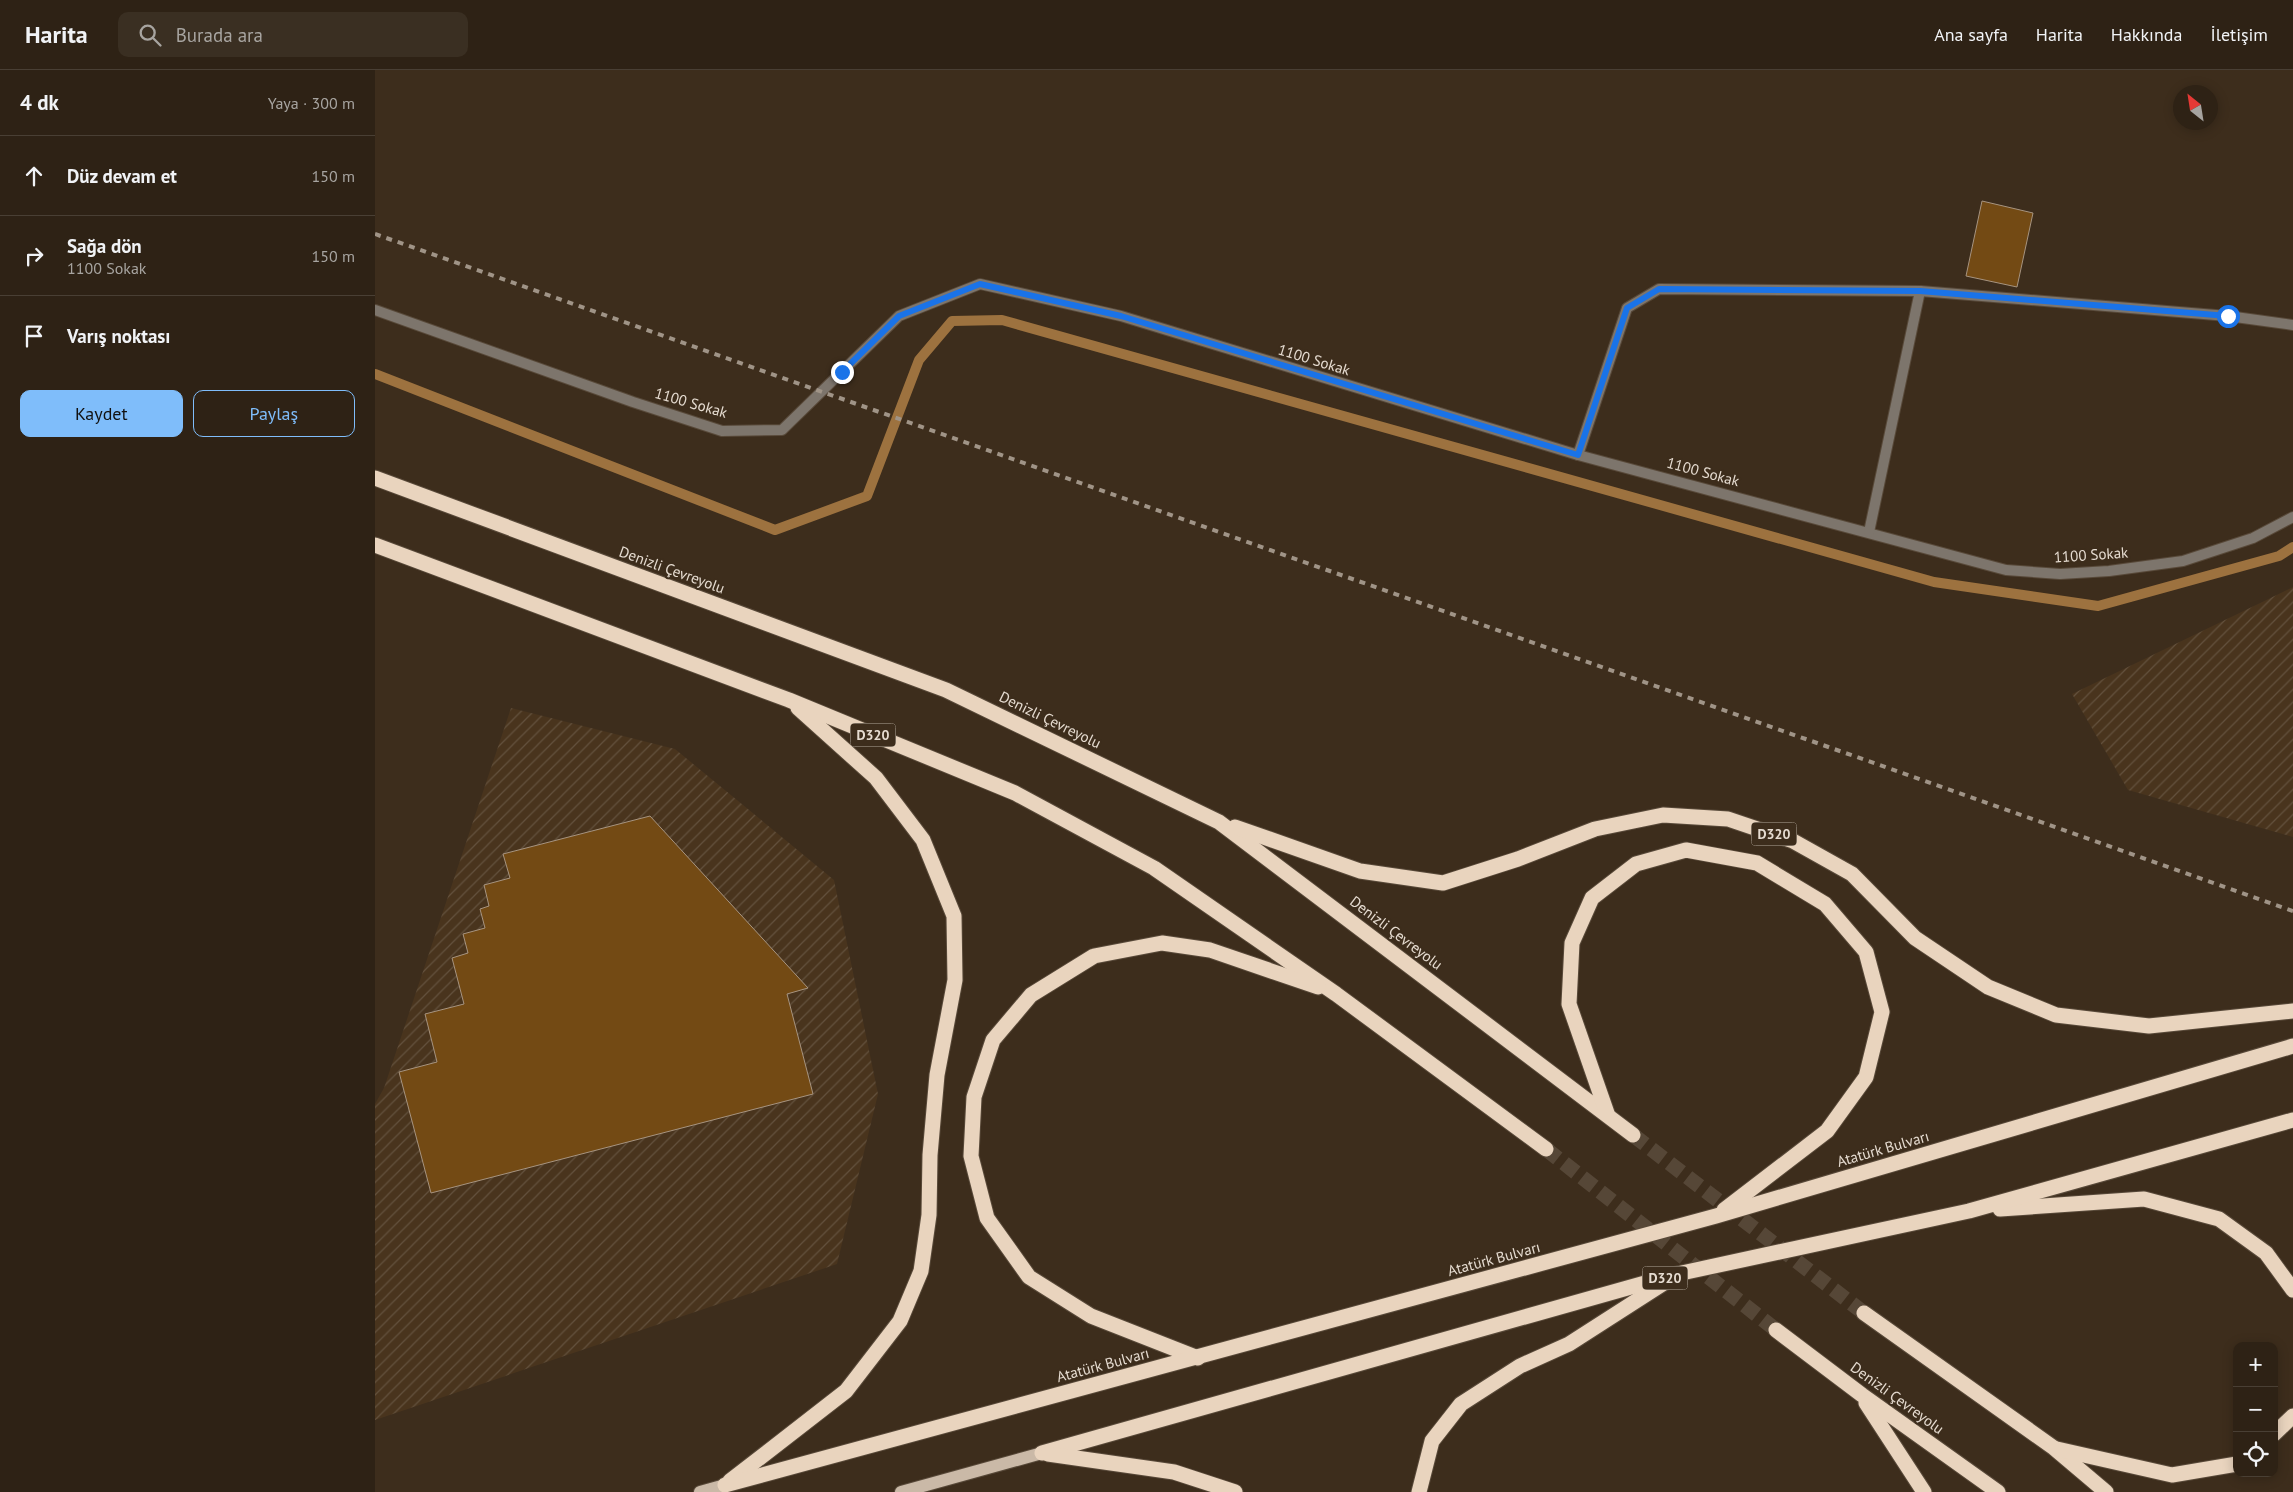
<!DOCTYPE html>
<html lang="tr">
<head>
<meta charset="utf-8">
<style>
  :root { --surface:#2e2215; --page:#3a2f22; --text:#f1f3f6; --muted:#a7a4a0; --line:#493f34; --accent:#7fbdfa }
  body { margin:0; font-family:"PT Sans",sans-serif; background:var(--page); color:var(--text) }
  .controls { position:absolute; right:15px; bottom:15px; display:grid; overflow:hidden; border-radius:10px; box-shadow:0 2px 12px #0003 }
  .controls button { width:45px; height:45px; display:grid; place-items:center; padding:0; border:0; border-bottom:1px solid var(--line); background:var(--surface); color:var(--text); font:25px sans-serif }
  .compass { position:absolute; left:1798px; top:15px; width:45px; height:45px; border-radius:50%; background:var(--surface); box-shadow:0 2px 12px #0003; rotate:330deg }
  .stop { position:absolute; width:15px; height:15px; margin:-11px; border:4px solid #1a73e8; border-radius:50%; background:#fff }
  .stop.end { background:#1a73e8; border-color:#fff; box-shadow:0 1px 5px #0008 }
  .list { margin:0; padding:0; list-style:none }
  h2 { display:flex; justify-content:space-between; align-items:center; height:65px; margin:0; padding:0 20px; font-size:21px }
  h2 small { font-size:16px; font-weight:400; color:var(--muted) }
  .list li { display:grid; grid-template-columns:32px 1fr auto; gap:15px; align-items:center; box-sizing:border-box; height:80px; padding:0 20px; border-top:1px solid var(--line) }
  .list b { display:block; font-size:19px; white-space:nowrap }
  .list p { margin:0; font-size:16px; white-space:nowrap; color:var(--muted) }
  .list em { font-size:16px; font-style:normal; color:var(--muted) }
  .actions { display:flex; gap:10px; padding:15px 20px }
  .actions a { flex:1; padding:11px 0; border:1px solid var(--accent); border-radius:10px; text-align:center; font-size:18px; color:var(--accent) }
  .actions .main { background:var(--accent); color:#111 }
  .icon { flex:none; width:28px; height:28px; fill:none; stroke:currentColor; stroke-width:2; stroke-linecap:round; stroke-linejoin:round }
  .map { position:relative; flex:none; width:1918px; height:1422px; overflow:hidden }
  header { display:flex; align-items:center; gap:30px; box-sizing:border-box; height:70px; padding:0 25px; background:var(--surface); border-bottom:1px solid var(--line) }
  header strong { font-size:24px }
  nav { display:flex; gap:28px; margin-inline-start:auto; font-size:18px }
  .search { width:350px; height:45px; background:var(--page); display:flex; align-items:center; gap:12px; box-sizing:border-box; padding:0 18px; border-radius:10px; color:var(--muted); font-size:19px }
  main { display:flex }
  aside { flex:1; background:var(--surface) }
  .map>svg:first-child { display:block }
</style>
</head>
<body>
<header>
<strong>Harita</strong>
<div class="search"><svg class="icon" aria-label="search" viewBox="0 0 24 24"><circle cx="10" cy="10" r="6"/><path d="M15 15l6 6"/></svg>Burada ara</div>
<nav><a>Ana sayfa</a><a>Harita</a><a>Hakkında</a><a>İletişim</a></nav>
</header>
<main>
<aside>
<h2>4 dk<small>Yaya · 300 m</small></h2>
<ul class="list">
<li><svg class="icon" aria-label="ahead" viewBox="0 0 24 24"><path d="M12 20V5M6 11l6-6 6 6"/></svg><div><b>Düz devam et</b></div><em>150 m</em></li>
<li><svg class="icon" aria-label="right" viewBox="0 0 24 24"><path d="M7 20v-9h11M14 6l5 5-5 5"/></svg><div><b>Sağa dön</b><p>1100 Sokak</p></div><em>150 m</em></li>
<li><svg class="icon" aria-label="arrive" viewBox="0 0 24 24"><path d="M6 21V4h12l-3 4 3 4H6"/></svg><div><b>Varış noktası</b></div></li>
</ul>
<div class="actions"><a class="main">Kaydet</a><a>Paylaş</a></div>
</aside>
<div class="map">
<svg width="1918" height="1422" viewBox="0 0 1918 1422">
  <defs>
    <pattern id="industrial-furrows" width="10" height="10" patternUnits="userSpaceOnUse" patternTransform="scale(1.25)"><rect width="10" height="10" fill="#49341d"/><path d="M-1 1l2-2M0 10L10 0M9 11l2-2" fill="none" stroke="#63513d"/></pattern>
  </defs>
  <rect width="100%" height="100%" fill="#3d2d1c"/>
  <!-- industrial -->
  <g fill="url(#industrial-furrows)">
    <path d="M1918 517V767L1753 720 1697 624Z"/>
    <path d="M136 638 300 679 459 810 503 1024 462 1194 0 1350V1034L9 1018Z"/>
  </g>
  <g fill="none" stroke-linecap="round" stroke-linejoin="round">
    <!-- stream -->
    <path stroke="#9d723f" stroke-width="10" d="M0 304 400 460 492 426 544 290 577 251 627 250 1559 512 1723 536 1904 486 1918 477"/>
  </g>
  <!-- building -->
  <g fill="#734a14" stroke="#a79480">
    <path d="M1607 131 1658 143 1642 217 1591 206Z"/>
    <path d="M275 746 433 918 412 924 438 1024 56 1123 24 1002 62 992 50 944 89 934 77 888 93 883 88 864 110 858 105 839 114 836 109 815 135 808 128 784Z"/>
  </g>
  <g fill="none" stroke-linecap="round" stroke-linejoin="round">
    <!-- highway-tunnel -->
    <g stroke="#564737" stroke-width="15" stroke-dasharray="15 8" stroke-linecap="butt">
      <path d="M1258 1065 1489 1243"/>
      <path d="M1171 1079 1401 1260"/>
    </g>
    <defs>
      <g id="street">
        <path d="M0 240 258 332 347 361 407 360 524 246 605 214 746 246 1203 385 1631 500 1685 504 1734 501 1808 491 1878 468 1918 447"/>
        <path d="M1203 385 1252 238 1284 219 1545 221 1853 246 1918 255"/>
        <path d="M1494 462 1545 221"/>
      </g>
      <g id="primary">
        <path d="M325 1422 350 1415"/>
        <path d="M526 1422 667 1383"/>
      </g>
      <g id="highway">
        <path d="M0 408 571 620 844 752 1258 1065"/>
        <path d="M0 475 414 630 640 723 779 798 961 924 1171 1079"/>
        <path d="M860 757 985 801 1068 813 1143 789 1220 759 1288 745 1353 749 1418 771 1477 804 1540 868 1613 917 1681 945 1774 956 1918 941"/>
        <path d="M1232 1043 1194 934 1197 873 1217 828 1261 794 1311 780 1382 793 1450 834 1491 882 1507 942 1491 1007 1452 1061 1349 1140"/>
        <path d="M1625 1139 1769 1129 1844 1149 1891 1183 1918 1220"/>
        <path d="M1489 1243 1679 1378 1731 1422"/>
        <path d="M1401 1260 1487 1325 1623 1422"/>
        <path d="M823 1288 716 1246 654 1207 612 1148 596 1086 599 1027 618 970 656 925 719 886 787 873 835 880 943 917"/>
        <path d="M1491 1333 1549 1422"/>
        <path d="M1899 1364 1918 1346"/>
        <path d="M1682 1379 1797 1405 1862 1394"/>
        <path d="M667 1383 1302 1204 1594 1141 1918 1050"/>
        <path d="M673 1384 799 1402 860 1422"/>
        <path d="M355 1411 471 1321 525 1251 546 1201 554 1145 555 1085 562 1005 580 910 579 846 548 770 501 708 423 638"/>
        <path d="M350 1415 1341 1146 1918 976"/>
        <path d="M1044 1422 1057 1371 1086 1334 1145 1296 1194 1274 1289 1213"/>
      </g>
    </defs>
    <!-- street casing -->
    <use href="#street" stroke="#584939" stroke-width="12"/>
    <!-- primary casing -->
    <use href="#primary" stroke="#584939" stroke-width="14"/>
    <!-- highway casing -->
    <use href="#highway" stroke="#584939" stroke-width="17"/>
    <!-- street -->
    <use href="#street" stroke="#7d756c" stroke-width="10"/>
    <!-- primary -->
    <use href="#primary" stroke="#cab9a7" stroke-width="12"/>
    <!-- highway -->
    <use href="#highway" stroke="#e9d4be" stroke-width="15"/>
    <!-- rail -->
    <path stroke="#a09487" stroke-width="4" stroke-dasharray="6 6" stroke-linecap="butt" d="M0 164 1918 841"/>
  </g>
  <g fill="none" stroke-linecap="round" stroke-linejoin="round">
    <!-- route -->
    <path stroke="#1a73e8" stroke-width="6" d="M467 302 524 246 605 214 746 246 1203 385 1252 238 1284 219 1545 221 1853 246"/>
  </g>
  <g text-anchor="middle" stroke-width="4" stroke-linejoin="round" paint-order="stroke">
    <!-- shield labels -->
    <g fill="#3d2d1c" stroke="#b3a89b" stroke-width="1">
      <rect x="475.5" y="653.5" width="45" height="23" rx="4"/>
      <rect x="1376.5" y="752.5" width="45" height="23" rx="4"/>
      <rect x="1267.5" y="1196.5" width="45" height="23" rx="4"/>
    </g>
    <g font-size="14" font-weight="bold" fill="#e6dcd1">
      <text x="498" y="670">D320</text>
      <text x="1399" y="769">D320</text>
      <text x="1290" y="1213">D320</text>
    </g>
    <!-- street labels -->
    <g font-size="15" fill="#e6dcd1" stroke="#3d2d1c">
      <text transform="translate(939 290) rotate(17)" y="5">1100 Sokak</text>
      <text transform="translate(316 333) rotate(16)" y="5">1100 Sokak</text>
      <text transform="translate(1328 402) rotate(15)" y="5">1100 Sokak</text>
      <text transform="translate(1716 485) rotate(-4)" y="5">1100 Sokak</text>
      <text transform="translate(297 500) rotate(20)" y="5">Denizli Çevreyolu</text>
      <text transform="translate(675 650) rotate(26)" y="5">Denizli Çevreyolu</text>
      <text transform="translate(1021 863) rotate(37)" y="5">Denizli Çevreyolu</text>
      <text transform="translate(1508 1079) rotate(-16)" y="5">Atatürk Bulvarı</text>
      <text transform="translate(1119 1189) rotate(-15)" y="5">Atatürk Bulvarı</text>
      <text transform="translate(728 1295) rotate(-15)" y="5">Atatürk Bulvarı</text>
      <text transform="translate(1522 1328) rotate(36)" y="5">Denizli Çevreyolu</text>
    </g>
  </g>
</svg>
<div class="controls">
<button>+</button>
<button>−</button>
<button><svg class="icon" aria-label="locate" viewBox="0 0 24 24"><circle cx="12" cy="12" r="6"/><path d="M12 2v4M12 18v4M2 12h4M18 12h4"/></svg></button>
</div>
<svg class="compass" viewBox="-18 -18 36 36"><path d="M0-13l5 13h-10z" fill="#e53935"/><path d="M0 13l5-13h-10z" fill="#a7a4a0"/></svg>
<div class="stop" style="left:1853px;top:246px"></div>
<div class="stop end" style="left:467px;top:302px"></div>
</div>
</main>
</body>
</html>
